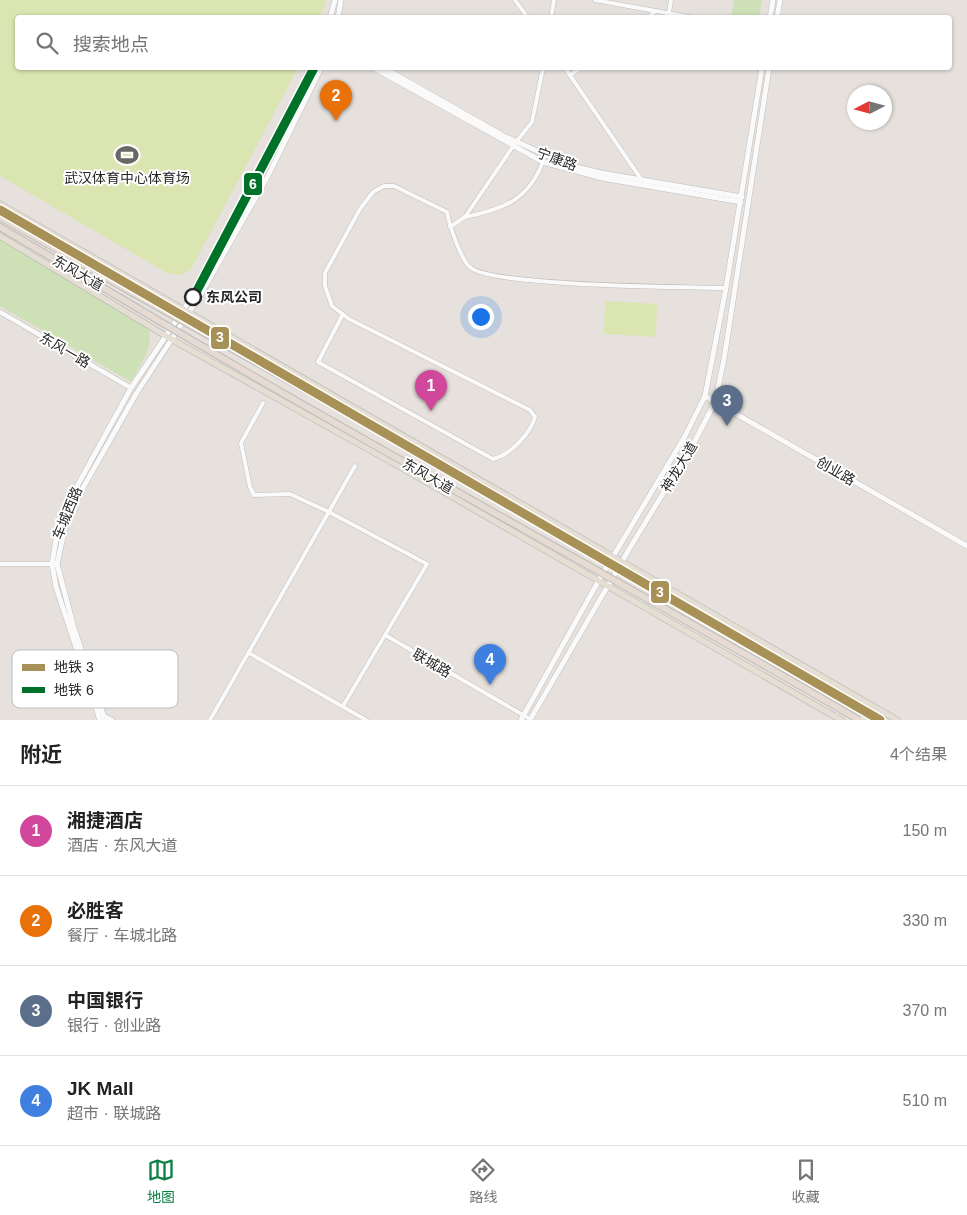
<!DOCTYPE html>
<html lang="zh">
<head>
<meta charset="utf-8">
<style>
  :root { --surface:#fff; --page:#f2f2f2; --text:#222; --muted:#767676; --line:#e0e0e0; --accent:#0b8043 }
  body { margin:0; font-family:Arial,"Noto Sans SC",sans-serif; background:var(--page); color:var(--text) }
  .compass { position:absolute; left:847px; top:85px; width:45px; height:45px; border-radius:50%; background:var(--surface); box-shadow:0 1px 4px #0004; rotate:264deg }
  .you { position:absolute; left:480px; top:316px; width:18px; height:18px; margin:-12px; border:4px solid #fff; border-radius:50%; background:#1a73e8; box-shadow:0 0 0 8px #1a73e833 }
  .badge { display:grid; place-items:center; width:32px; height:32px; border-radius:50%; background:var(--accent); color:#fff; font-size:16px; font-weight:700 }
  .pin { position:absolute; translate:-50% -41px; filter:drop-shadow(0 1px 2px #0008) }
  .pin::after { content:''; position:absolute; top:26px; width:18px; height:15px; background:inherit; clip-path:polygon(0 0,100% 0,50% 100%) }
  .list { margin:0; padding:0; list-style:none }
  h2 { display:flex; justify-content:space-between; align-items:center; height:65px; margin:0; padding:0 20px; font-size:21px }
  h2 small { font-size:16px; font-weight:400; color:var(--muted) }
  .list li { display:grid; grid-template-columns:32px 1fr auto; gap:15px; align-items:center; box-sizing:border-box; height:90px; padding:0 20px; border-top:1px solid var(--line) }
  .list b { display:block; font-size:19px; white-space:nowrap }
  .list p { margin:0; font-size:16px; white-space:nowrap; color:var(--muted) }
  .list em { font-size:16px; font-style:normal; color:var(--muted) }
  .icon { flex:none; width:28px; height:28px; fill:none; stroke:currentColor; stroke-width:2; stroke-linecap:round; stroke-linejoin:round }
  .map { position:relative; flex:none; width:967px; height:720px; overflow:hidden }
  .search { position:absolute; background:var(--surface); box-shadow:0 1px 4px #0004; left:15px; right:15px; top:15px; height:55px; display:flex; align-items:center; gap:12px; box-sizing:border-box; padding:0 18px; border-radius:5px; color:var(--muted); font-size:19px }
  .sheet { height:425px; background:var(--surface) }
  nav { display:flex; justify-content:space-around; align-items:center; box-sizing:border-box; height:70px; border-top:1px solid var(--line); background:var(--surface); font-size:14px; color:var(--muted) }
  nav a { display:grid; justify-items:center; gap:2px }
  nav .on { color:var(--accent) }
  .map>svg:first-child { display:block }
</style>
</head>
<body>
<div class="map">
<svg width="967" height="720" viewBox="0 0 967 720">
  <rect width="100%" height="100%" fill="#e6e1dc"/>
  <!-- green -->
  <g fill="#cee0b5">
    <path d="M734 0H762L759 17H731Z"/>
    <path d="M0 237 148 326C155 347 141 363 131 382L0 306Z"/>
  </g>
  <!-- pitch -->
  <g fill="#dae5b2">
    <path d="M0 0H326L320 17 18 18V68H298L190 271 178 275 167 273 0 176Z"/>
    <path d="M605 301 657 304 656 337 604 334Z"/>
  </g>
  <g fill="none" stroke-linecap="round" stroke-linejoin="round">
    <defs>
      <g id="minor">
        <path d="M515 0 528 18"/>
        <path d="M595 0 694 18"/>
        <path d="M669 13 671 0"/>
        <path d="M551 18 554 0"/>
        <path d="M647 18 656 11"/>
        <path d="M565 68 641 179"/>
        <path d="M570 75 581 68"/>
        <path d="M465 217C505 209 531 199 545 156"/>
        <path d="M450 227 465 217 516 142 532 122 543 68"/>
        <path d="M343 314 318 362 493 459C510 455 531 433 535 417L530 410 349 319 332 306 325 286V273L360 209 373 192 384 186H394L447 212C449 224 461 261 471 268 494 286 685 287 726 288"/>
        <path d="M263 403 241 443 250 487 254 495 290 494 329 512 427 564 343 706"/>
        <path d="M0 564H53"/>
        <path d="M385 635 530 719"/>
        <path d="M249 653 366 720"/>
        <path d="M103 715 112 720"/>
        <path d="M210 720 355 466"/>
      </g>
      <path id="tertiary" d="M0 312 131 388"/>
      <g id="secondary">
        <path d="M330 18 335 0"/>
        <path d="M338 18 341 0"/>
        <path d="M770 18 773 0"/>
        <path d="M777 18 780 0"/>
        <path d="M374 68 543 162 602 178 741 202"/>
        <path d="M384 68 502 135 568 165 601 173 742 197"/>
        <path d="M705 396 967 546"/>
        <path d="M100 720 56 587 52 564 58 527 70 499 131 388 196 291 261 171 310 68"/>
        <path d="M105 720 74 628 57 564 65 528 75 502 136 394 201 294 268 176 321 68"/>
        <path d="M521 720 599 580 685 436 705 396 726 288 762 68"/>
        <path d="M530 720 631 546 695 441 715 402 724 359 769 68"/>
      </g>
      <g id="primary">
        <path d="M0 204 897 720"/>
        <path d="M0 236 171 339 411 473 841 720"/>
      </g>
      <g id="trunk">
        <path d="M0 217 133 293"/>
        <path d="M0 227 124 300"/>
      </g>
    </defs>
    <!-- minor casing -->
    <use href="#minor" stroke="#bfbebe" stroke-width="5"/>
    <!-- tertiary casing -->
    <use href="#tertiary" stroke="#bfbebe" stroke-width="5.5"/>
    <!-- secondary casing -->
    <use href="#secondary" stroke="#bfbebe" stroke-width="6"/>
    <!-- primary casing -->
    <use href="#primary" stroke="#bfbdbb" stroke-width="7"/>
    <!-- trunk casing -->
    <use href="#trunk" stroke="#bfbdbb" stroke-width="8"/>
    <!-- minor -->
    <use href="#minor" stroke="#fbfafa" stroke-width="4"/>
    <!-- tertiary -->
    <use href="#tertiary" stroke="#fbfafa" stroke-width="4.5"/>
    <!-- secondary -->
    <use href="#secondary" stroke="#fbfafa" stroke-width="5"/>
    <!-- primary -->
    <use href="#primary" stroke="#e5ded2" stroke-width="5.5"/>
    <!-- trunk -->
    <use href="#trunk" stroke="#e6dbd2" stroke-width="6"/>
    <defs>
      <g id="trunk-bridge">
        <path d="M133 293 459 476 881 720"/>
        <path d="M124 300C366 445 615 577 859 720"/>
      </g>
    </defs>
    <!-- trunk-bridge casing -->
    <use href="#trunk-bridge" stroke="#bfbdbb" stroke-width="8" stroke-linecap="butt"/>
    <!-- trunk-bridge -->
    <use href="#trunk-bridge" stroke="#e6dbd2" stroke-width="6"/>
    <defs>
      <path id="metro-1" d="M0 210 880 720"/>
      <path id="metro-2" d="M192 300 314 68"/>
    </defs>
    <!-- metro-1 casing -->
    <use href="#metro-1" stroke="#fff" stroke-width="12"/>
    <!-- metro-2 casing -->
    <use href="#metro-2" stroke="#fff" stroke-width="12"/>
    <!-- metro-1 -->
    <use href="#metro-1" stroke="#a89156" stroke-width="9"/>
    <!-- metro-2 -->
    <use href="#metro-2" stroke="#007128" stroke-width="9"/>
  </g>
  <!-- icons -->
  <defs>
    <symbol id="stadium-bare" viewBox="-9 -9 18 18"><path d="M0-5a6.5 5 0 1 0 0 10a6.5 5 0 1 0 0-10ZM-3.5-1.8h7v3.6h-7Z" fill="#6a6866" stroke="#fff" stroke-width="2.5" paint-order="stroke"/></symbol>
  </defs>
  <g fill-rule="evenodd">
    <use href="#stadium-bare" x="111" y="139" width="32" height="32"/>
  </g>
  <!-- markers -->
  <circle fill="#fff" stroke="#272727" stroke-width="2.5" cx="193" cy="297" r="8"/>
  <g text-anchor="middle" stroke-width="4" stroke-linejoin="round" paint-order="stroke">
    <!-- street labels -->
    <g font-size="14" fill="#272727" stroke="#fff">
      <text transform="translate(557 159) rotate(20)" y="5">宁康路</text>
      <text transform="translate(78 273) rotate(30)" y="5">东风大道</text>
      <text transform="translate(65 350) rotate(30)" y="5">东风一路</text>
      <text transform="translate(679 467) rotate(-59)" y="5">神龙大道</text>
      <text transform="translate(836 471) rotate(30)" y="5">创业路</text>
      <text transform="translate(428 476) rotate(30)" y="5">东风大道</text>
      <text transform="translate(67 513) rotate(-68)" y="5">车城西路</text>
      <text transform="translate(432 663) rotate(30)" y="5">联城路</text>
    </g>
    <!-- poi labels -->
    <g font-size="14" fill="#272727" stroke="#fff">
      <text x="127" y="183">武汉体育中心体育场</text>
    </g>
    <!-- stop labels -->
    <g font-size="14" font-weight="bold" fill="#272727" stroke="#fff" text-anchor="start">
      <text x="206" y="302">东风公司</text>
    </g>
  </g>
  <!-- legend -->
  <rect x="12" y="650" width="166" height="58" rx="8" fill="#fff" stroke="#bebebe" stroke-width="1"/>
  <rect x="22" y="664" width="23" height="7" fill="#a89156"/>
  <rect x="22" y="687" width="23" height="6" fill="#007128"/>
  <g font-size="14" fill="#272727">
    <text x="54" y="672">地铁 3</text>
    <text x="54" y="695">地铁 6</text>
  </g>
  <g stroke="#fff" stroke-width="2">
    <rect x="243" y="172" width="20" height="24" rx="5" fill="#007128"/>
    <rect x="210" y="326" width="20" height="24" rx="5" fill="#a89156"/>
    <rect x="650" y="580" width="20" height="24" rx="5" fill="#a89156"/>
  </g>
  <g font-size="14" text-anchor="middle" font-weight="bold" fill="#fff">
    <text x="253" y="189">6</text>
    <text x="220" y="342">3</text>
    <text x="660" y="597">3</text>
  </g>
</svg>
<svg class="compass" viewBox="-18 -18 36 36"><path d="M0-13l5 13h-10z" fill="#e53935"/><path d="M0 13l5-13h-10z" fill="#767676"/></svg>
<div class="you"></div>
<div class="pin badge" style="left:431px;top:411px;background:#d1479c">1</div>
<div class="pin badge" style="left:336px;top:121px;background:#e8710a">2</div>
<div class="pin badge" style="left:727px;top:426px;background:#5c6f8a">3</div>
<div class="pin badge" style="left:490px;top:685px;background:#3f7fe0">4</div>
<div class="search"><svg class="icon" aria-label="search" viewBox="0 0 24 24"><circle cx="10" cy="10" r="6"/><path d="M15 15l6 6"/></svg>搜索地点</div>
</div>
<section class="sheet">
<h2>附近<small>4个结果</small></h2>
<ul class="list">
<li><span class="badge" style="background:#d1479c">1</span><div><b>湘捷酒店</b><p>酒店 · 东风大道</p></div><em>150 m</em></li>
<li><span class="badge" style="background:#e8710a">2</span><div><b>必胜客</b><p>餐厅 · 车城北路</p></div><em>330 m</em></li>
<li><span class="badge" style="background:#5c6f8a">3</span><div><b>中国银行</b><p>银行 · 创业路</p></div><em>370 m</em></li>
<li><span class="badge" style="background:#3f7fe0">4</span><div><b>JK Mall</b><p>超市 · 联城路</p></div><em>510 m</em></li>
</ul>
</section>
<nav>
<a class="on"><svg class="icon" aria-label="map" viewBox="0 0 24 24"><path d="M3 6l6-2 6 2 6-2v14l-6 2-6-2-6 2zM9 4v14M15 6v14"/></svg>地图</a>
<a><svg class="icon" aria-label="directions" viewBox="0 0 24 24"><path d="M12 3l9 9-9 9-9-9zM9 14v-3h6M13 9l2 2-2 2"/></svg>路线</a>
<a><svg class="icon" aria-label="saved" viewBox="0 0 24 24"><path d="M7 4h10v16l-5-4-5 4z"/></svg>收藏</a>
</nav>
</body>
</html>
